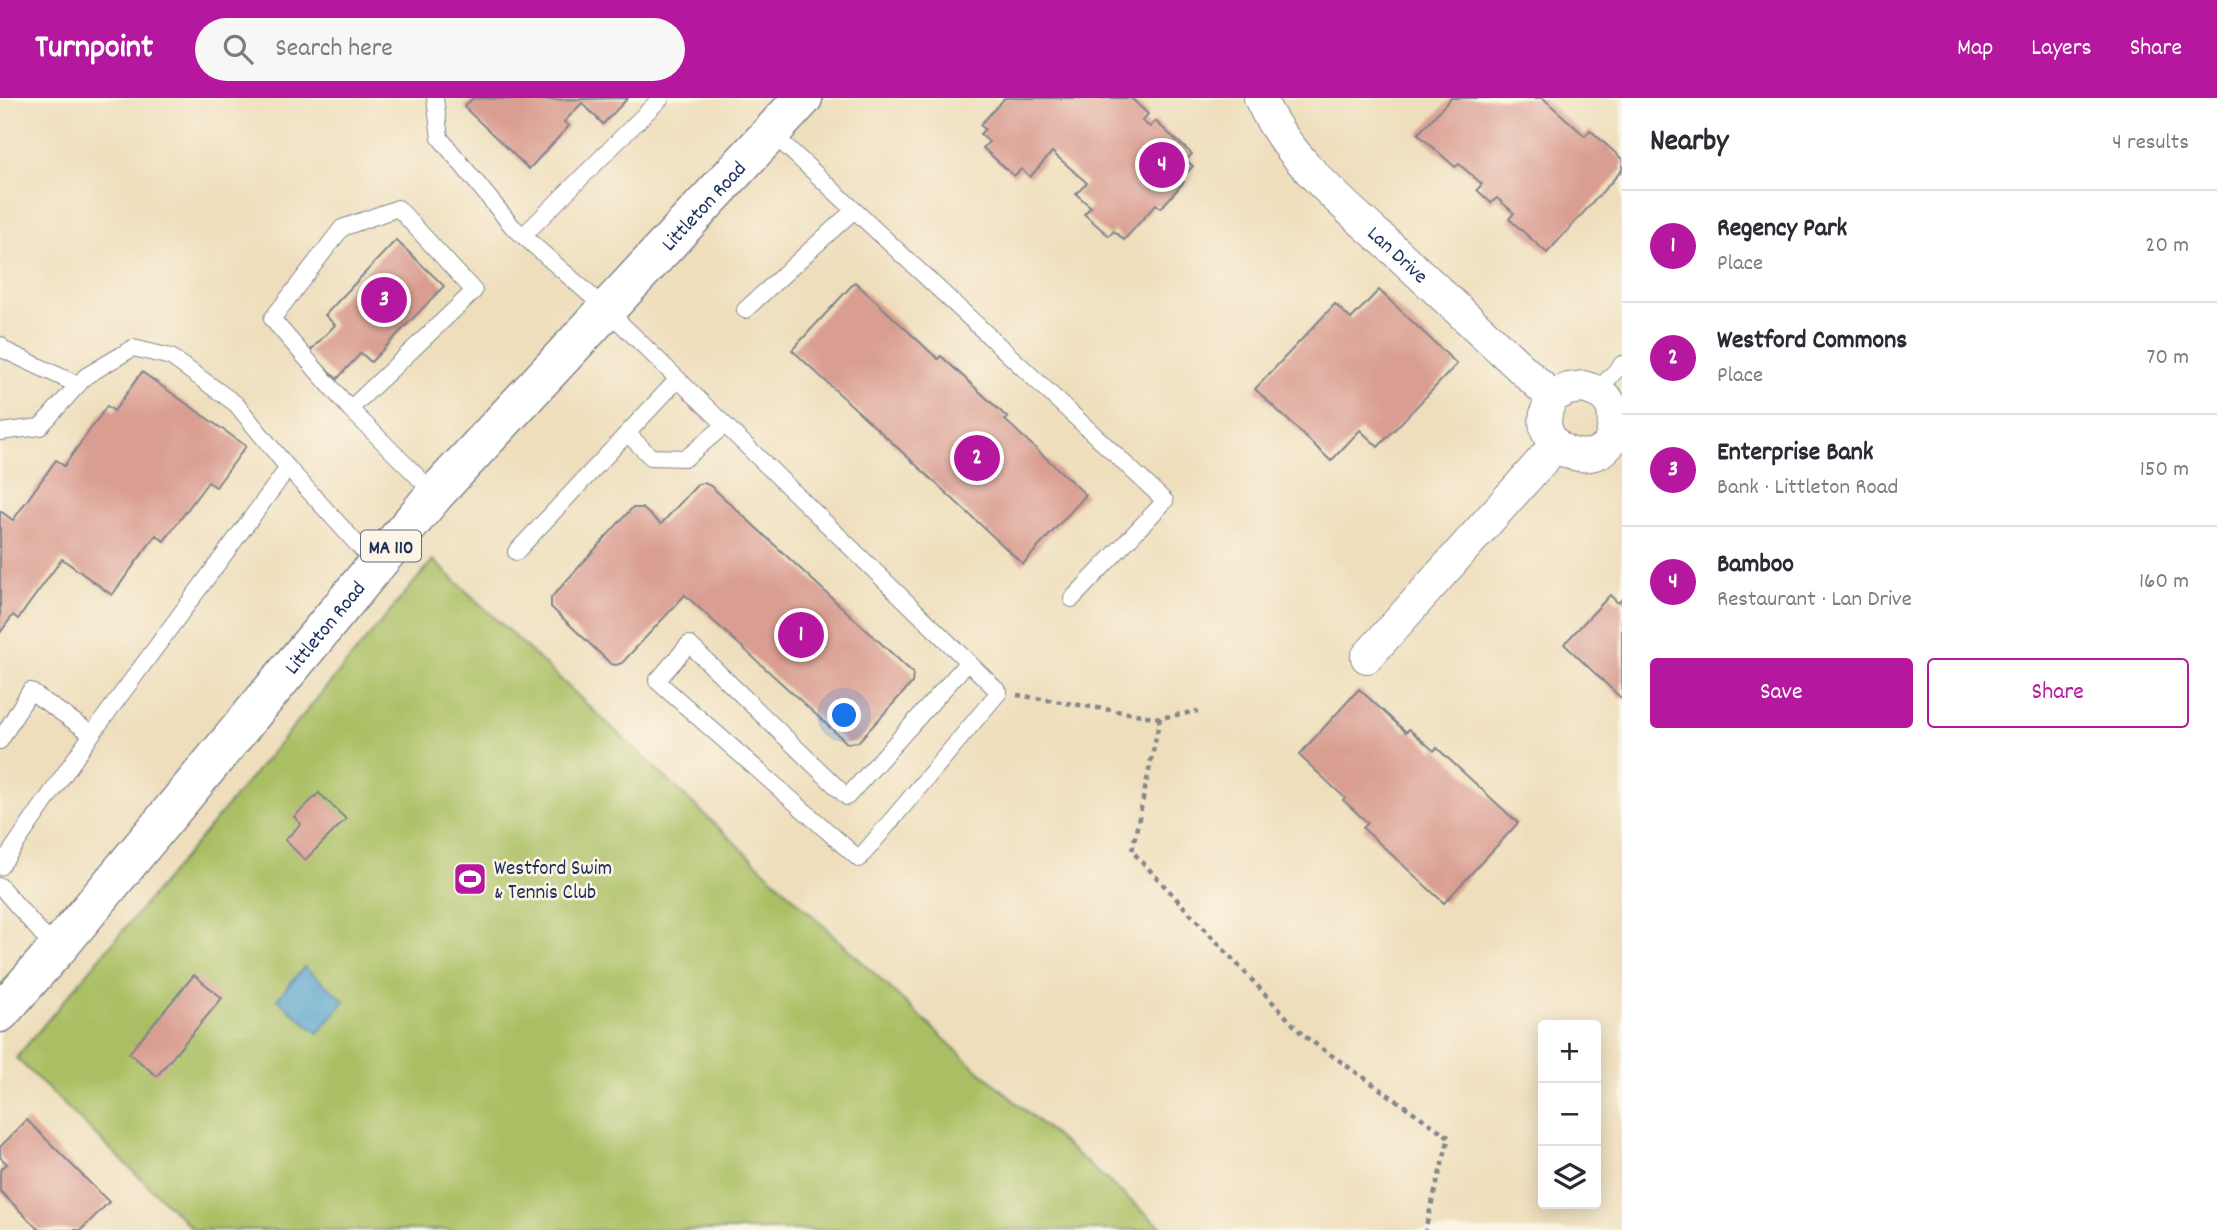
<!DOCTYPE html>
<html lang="en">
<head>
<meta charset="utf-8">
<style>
  :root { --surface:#fff; --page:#f7f7f7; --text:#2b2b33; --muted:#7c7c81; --line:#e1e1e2; --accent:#b5179e }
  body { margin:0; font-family:Dekko,sans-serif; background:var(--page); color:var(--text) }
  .controls { position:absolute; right:21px; bottom:21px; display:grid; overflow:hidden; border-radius:7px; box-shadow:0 4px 18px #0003 }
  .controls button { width:63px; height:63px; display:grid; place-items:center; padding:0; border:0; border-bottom:2px solid var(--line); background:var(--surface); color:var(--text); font:35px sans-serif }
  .you { position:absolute; left:845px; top:618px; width:24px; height:24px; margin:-18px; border:5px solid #fff; border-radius:50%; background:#1a73e8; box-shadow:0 0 0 10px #1a73e833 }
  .badge { display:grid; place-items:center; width:46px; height:46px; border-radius:50%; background:var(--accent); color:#fff; font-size:23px; font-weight:700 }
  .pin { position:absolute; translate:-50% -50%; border:4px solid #fff; box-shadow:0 2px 7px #0006 }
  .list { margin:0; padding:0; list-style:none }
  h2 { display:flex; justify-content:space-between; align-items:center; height:91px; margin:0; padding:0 28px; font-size:30px }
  h2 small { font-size:23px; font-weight:400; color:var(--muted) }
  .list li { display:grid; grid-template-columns:46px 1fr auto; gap:21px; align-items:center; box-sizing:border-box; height:112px; padding:0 28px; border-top:2px solid var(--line) }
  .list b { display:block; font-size:26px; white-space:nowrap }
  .list p { margin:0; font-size:23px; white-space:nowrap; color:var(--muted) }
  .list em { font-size:23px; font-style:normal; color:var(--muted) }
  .actions { display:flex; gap:14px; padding:21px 28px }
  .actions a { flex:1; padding:16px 0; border:2px solid var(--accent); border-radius:7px; text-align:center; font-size:24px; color:var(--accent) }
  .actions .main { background:var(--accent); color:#fff }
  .icon { flex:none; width:38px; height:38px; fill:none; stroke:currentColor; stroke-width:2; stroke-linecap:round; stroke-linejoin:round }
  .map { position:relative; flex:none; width:1622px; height:1132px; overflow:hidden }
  header { display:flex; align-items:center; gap:42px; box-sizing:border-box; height:98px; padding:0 35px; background:var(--accent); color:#fff }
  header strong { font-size:33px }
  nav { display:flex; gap:38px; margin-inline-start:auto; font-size:24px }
  .search { width:490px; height:63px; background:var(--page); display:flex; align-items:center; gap:18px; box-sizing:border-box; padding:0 24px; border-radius:38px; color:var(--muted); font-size:26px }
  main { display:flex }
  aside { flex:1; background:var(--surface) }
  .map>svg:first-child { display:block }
</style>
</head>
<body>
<header>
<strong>Turnpoint</strong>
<div class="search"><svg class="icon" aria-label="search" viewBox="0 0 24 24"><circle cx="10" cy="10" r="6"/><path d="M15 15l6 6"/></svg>Search here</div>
<nav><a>Map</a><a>Layers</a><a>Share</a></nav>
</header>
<main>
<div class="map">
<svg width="1622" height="1132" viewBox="0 0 1622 1132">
  <rect width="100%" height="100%" fill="#fcf5e5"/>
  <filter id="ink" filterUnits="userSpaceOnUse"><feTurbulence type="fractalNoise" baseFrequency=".0143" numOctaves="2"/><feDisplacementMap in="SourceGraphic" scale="14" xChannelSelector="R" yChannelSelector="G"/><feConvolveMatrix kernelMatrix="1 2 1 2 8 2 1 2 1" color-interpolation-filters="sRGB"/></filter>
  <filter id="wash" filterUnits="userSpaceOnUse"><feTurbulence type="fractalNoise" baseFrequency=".00686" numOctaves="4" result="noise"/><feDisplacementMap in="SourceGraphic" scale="28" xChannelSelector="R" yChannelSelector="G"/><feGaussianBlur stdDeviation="1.57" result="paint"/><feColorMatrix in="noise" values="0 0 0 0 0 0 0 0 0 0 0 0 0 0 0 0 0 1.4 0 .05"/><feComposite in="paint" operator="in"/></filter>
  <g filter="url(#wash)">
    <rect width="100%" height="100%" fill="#eedebc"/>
    <!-- green -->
    <path fill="#aabf64" stroke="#627761" stroke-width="2" d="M433 462 970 965 1165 1132H194L16 960Z"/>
    <!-- water -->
    <path fill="#52a3cc" stroke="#366995" stroke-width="2" d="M304 869 345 903 318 935 277 901Z"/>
    <g id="blocks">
      <!-- building -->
      <g fill="#d99d91">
        <path d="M473 0 543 2 628 0 603 26 582 5 564 24 569 28 529 71 464 9Z"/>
        <path d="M1005 0H1131L1148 16 1142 23 1150 29 1155 23 1192 56 1186 62 1193 68 1181 81 1184 84 1161 110 1156 106 1124 142 1114 133 1109 138 1084 116 1091 109 1076 96 1087 85 1052 54 1030 79 1021 71 1014 78 983 50 989 44 980 36 985 31 980 27Z"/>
        <path d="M1451 0H1543L1585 38 1590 32 1622 61V72L1547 155 1509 121 1514 115 1497 100 1491 105 1477 92 1482 86 1459 66 1455 69 1418 36Z"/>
        <path d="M396 142 444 188 371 264 361 255 337 281 309 254 335 227 325 217Z"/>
        <path d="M855 184 938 261 941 258 1008 320 1005 322 1086 397 1023 466 792 252Z"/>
        <path d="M1379 192 1457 266 1378 349 1360 332 1331 363 1255 291 1335 206 1351 221Z"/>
        <path d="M142 274 246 348 216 389 208 384 164 443 156 437 112 497 62 461 18 521 13 517 0 535V413L13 422 56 362 64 368 107 308 114 313Z"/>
        <path d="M704 385 711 388 913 575 912 585 858 644 847 645 685 497 622 565 616 567 611 566 551 509V500L632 410H642L661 426 698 386Z"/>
        <path d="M1610 497 1618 505 1622 501V601L1564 546Z"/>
        <path d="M1359 591 1406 634 1409 631 1434 653 1437 650 1518 725 1444 805 1363 730 1368 725 1343 702 1345 700 1299 657Z"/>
        <path d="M319 695 346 721 305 762 285 742 301 726 294 719Z"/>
        <path d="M194 877 222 900 157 978 129 955Z"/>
        <path d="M27 1022 109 1104 81 1132H39L0 1093V1072L7 1066 0 1059V1049Z"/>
      </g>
    </g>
  </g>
  <g filter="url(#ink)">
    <use href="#blocks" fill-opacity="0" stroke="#84868d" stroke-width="2"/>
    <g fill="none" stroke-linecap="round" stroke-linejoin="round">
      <defs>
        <g id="lane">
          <path d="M435 0 440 40 512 128 606 211 999 594 859 761 657 583 689 546 847 699 968 564"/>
          <path d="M771 34 1165 403 1072 501"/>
          <path d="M523 138 661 0"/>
          <path d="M745 212 854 112"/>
          <path d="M0 247 4 252 78 287"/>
          <path d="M1598 292 1622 266"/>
          <path d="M350 311 474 193 398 110 342 130 272 221 350 311 435 396"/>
          <path d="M0 334 40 329 86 278 133 250 171 259 236 306 288 370"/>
          <path d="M627 335 651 359 686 360 725 327"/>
          <path d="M516 454 678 281"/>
          <path d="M92 636 288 370 376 467"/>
          <path d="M0 643 30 593 92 636 0 769"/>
          <path d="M0 788 56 852"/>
        </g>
        <g id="street">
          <path id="s1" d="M1260 0C1286 60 1347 109 1394 152 1447 201 1499 250 1552 299"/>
          <path d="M1583 289C1607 295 1617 306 1613 331 1612 339 1611 346 1604 351 1590 362 1566 358 1554 345 1541 330 1544 316 1552 299L1568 291Z"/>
          <path d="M1367 559 1556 347"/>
        </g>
        <g id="primary">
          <path id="s2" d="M0 915 56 852 435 396 803 0"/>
        </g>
      </defs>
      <!-- lane casing -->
      <use href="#lane" stroke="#84868d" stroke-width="18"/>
      <!-- street casing -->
      <use href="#street" stroke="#84868d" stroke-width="34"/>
      <!-- primary casing -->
      <use href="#primary" stroke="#84868d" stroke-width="41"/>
      <!-- path -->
      <g stroke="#84868d" stroke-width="4.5" stroke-dasharray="5 5" stroke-linecap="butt">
        <path d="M1017 597 1160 620 1198 613"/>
        <path d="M1160 620 1132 753 1304 938 1449 1039 1425 1132"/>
      </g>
      <!-- lane -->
      <use href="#lane" stroke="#fff" stroke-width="16"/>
      <!-- street -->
      <use href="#street" stroke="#fff" stroke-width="32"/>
      <!-- primary -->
      <use href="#primary" stroke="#fff" stroke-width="38"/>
    </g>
  </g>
  <!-- icons -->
  <defs>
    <symbol id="stadium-square" viewBox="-11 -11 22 22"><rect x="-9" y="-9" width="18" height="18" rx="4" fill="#b5179e" stroke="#fcf5e5"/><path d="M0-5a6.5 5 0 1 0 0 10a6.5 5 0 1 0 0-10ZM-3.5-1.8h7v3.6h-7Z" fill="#fff"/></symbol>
  </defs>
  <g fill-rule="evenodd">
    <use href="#stadium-square" x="451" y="762" width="38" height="38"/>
  </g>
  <g text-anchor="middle" stroke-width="5" stroke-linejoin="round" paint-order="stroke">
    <!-- shield labels -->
    <rect fill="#fcf5e5" stroke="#5e6a86" stroke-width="2" x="361" y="432.5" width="60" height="31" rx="5"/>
    <g font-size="19" font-weight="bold" fill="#1b2f5e">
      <text x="391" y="455">MA 110</text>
    </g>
    <!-- street labels -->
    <g font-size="21" fill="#1b2f5e" stroke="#fcf5e5">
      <text dy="7" stroke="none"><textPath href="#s2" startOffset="1071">Littleton Road</textPath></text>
      <text dy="7" stroke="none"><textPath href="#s1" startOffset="210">Lan Drive</textPath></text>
      <text dy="7" stroke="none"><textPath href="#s2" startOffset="504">Littleton Road</textPath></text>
    </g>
    <!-- poi labels -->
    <g font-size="21" fill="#1b2f5e" stroke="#fcf5e5" text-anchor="start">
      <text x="494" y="776">Westford Swim<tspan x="494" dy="24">&amp; Tennis Club</tspan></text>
    </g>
  </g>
</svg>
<div class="controls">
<button>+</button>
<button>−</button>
<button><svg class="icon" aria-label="layers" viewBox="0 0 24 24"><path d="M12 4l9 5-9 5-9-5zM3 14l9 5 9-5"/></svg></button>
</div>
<div class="you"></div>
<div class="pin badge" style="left:801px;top:537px">1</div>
<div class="pin badge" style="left:977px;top:360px">2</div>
<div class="pin badge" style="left:384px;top:202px">3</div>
<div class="pin badge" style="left:1162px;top:67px">4</div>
</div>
<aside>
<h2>Nearby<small>4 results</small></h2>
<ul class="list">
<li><span class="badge">1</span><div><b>Regency Park</b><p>Place</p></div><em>20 m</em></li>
<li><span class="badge">2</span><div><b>Westford Commons</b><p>Place</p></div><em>70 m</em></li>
<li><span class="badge">3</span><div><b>Enterprise Bank</b><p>Bank · Littleton Road</p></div><em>150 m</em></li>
<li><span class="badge">4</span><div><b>Bamboo</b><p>Restaurant · Lan Drive</p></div><em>160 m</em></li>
</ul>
<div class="actions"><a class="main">Save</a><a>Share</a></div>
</aside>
</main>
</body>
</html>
